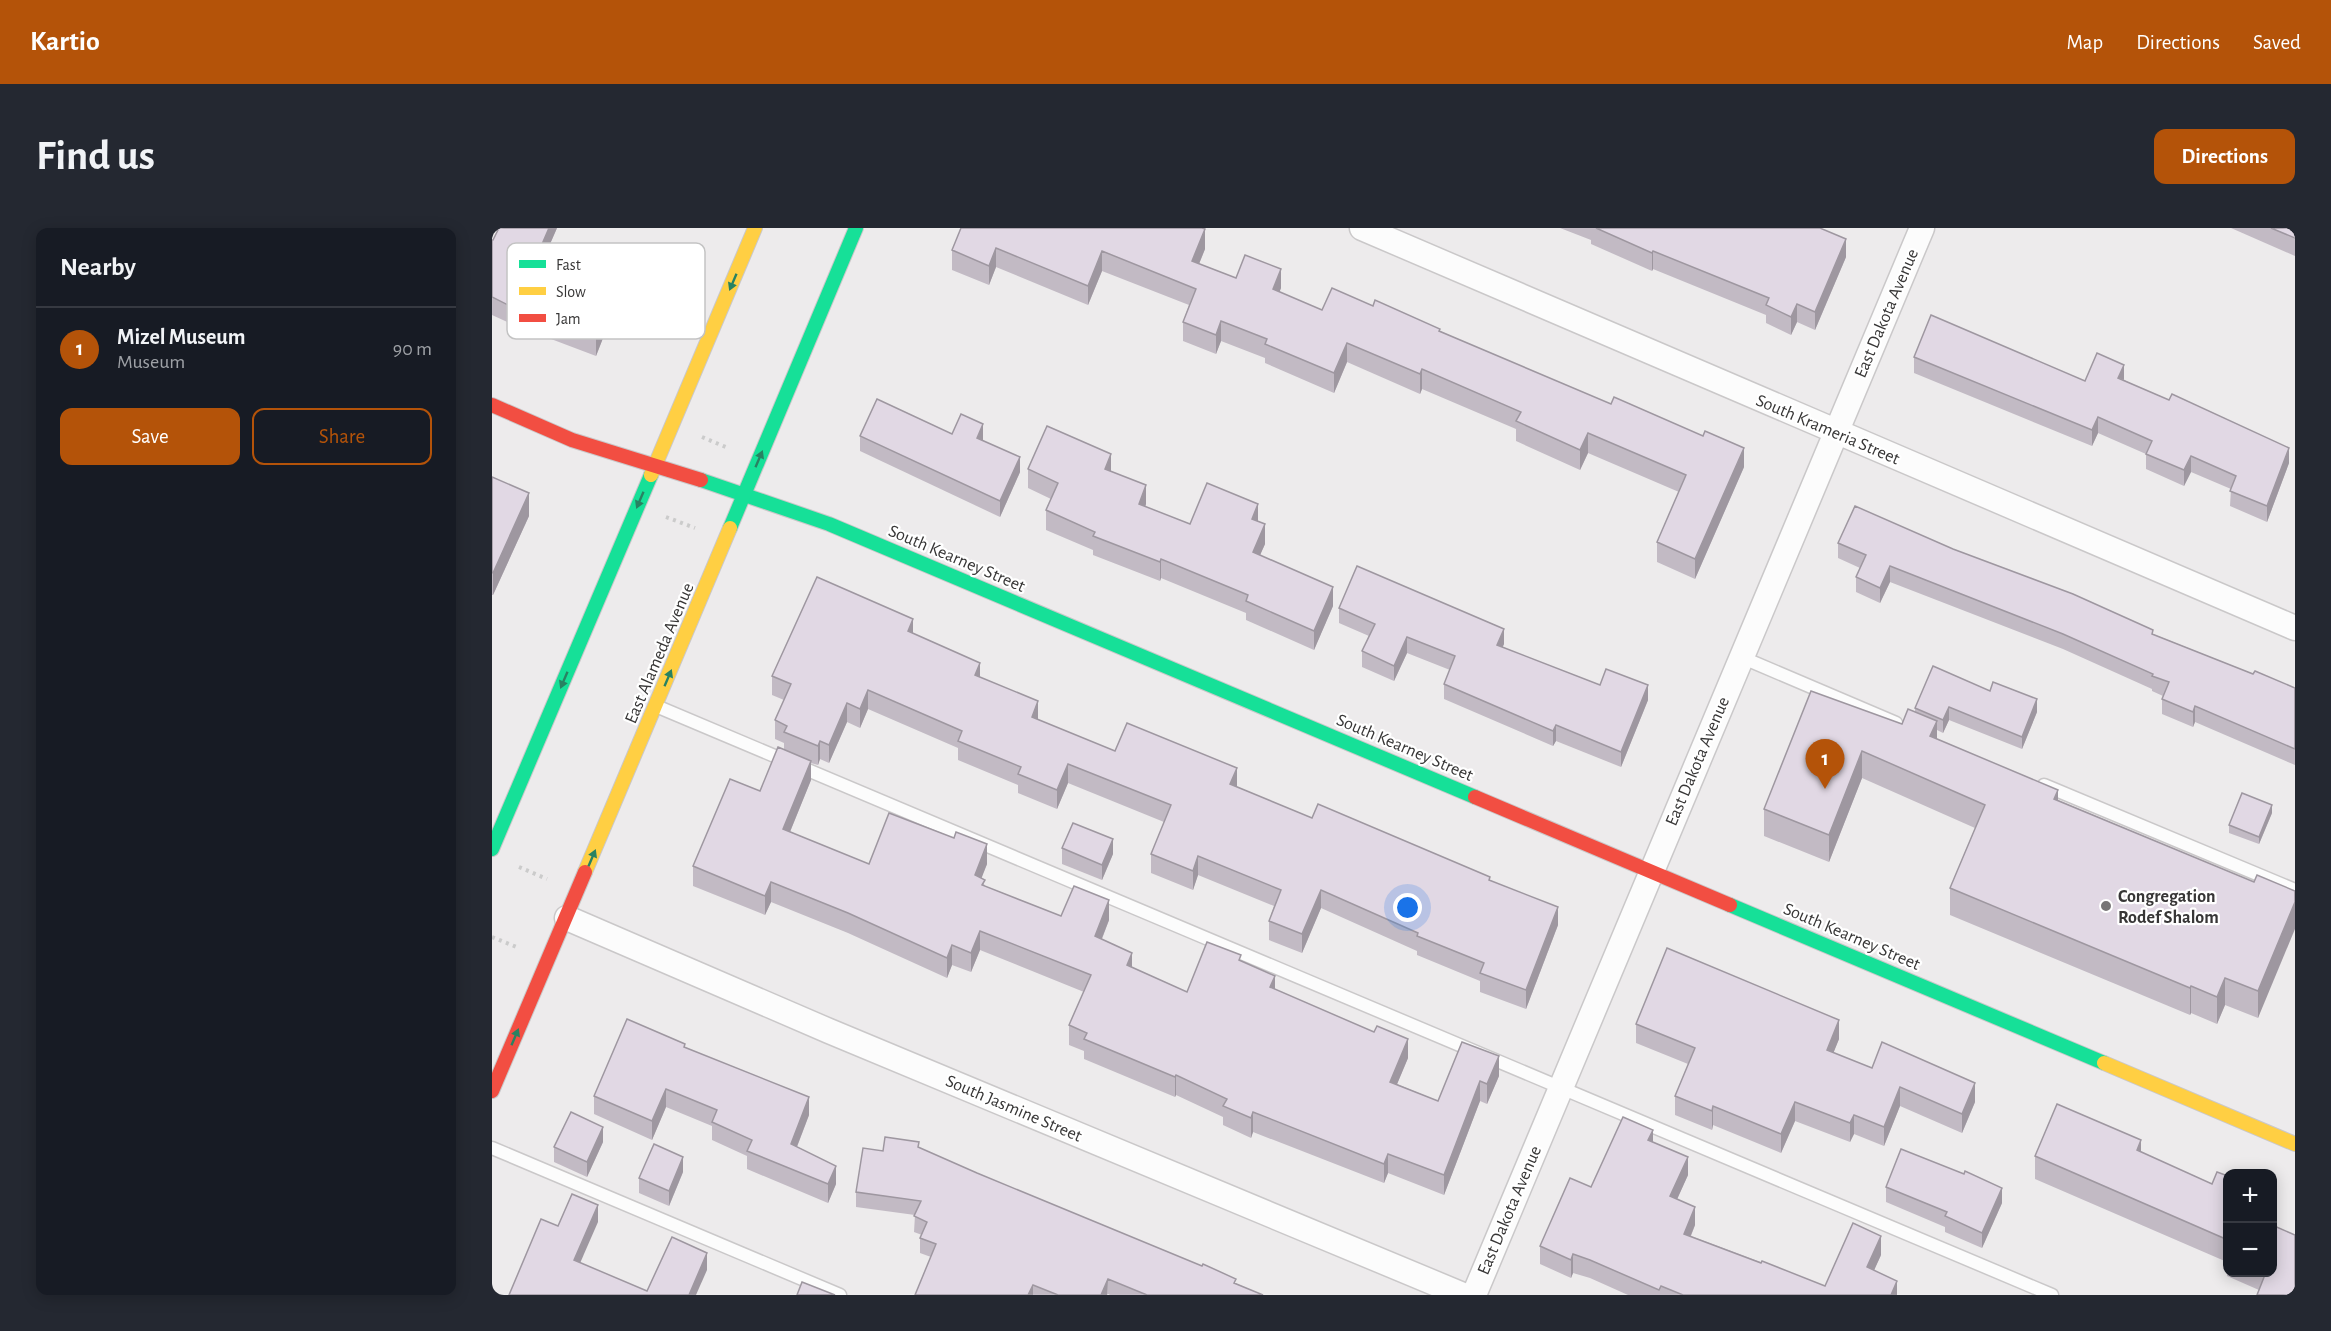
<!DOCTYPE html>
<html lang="en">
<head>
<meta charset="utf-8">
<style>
  :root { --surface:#171b24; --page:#242831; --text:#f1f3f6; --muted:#9ea1a6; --line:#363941; --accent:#b45309 }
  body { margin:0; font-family:"Alegreya Sans",sans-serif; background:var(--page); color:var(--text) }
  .controls { position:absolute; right:18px; bottom:18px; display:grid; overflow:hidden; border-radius:12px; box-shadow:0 3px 15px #0003 }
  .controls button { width:54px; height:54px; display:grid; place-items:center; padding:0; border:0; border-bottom:2px solid var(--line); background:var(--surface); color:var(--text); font:30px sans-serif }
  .you { position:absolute; left:916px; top:680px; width:21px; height:21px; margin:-15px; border:4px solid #fff; border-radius:50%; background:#1a73e8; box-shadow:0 0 0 9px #1a73e833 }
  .badge { display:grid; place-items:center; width:39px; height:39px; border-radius:50%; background:var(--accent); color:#fff; font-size:20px; font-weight:700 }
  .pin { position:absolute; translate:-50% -50px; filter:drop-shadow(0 2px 3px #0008) }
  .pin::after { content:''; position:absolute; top:32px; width:21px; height:18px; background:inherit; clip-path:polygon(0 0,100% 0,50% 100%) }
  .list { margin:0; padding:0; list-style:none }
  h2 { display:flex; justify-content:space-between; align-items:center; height:78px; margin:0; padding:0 24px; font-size:26px }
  h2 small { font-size:20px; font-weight:400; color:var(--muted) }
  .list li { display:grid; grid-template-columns:39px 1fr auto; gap:18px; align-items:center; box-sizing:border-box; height:84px; padding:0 24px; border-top:2px solid var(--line) }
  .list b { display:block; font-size:22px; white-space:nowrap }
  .list p { margin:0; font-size:20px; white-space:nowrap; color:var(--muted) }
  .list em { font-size:20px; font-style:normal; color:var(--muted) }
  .actions { display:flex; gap:12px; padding:18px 24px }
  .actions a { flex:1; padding:14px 0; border:2px solid var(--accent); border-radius:12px; text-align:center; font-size:21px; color:var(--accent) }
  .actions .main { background:var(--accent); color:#fff }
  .map { position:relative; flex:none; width:1803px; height:1067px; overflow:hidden; border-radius:12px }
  header { display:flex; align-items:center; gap:36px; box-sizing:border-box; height:84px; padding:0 30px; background:var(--accent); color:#fff }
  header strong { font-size:28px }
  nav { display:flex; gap:33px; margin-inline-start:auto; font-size:21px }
  .intro { display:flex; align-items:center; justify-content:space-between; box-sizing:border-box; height:144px; padding:0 36px }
  h1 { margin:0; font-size:42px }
  .button { padding:15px 27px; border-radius:12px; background:var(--accent); color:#fff; font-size:21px; font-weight:700 }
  main { display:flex; gap:36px; padding:0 36px }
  aside { flex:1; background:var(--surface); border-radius:12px; box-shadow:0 3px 15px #0003 }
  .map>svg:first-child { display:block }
</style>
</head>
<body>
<header>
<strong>Kartio</strong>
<nav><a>Map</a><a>Directions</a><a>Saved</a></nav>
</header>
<div class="intro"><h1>Find us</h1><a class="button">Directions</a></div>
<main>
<aside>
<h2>Nearby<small></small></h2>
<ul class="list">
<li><span class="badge">1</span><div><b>Mizel Museum</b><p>Museum</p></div><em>90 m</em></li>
</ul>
<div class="actions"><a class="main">Save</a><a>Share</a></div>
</aside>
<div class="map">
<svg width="1803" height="1067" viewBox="0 0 1803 1067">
  <rect width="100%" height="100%" fill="#edebec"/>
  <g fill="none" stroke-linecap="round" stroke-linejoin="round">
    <defs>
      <g id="lane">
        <path d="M1249 429 1404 495"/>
        <path d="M164 478 1560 1067"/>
        <path d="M1552 557 1803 662"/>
        <path d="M0 920 348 1067"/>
      </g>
      <g id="street">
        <path d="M870 0 1803 400"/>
        <path d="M75 690 337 803 971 1067"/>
        <path d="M982 1067 1430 0"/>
      </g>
      <g id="fast">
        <path d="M209 252 337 296 983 569"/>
        <path d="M238 300 364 0"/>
        <path d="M0 621 159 247"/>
        <path d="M1238 677 1612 835"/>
      </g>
      <g id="slow">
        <path d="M159 247 263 0"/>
        <path d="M93 644 238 300"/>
        <path d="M1612 835 1803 916"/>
      </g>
      <g id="jam">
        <path d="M0 177 80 212 209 252"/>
        <path d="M983 569 1238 677"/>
        <path d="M0 863 93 644"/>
      </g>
    </defs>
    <!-- lane casing -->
    <use href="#lane" stroke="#cac8c9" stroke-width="15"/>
    <!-- street casing -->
    <use href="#street" stroke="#cac8c9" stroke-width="27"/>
    <!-- fast casing -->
    <use href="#fast" stroke="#cac8c9" stroke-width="16"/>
    <!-- slow casing -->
    <use href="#slow" stroke="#cac8c9" stroke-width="16"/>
    <!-- jam casing -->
    <use href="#jam" stroke="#cac8c9" stroke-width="16"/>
    <!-- path -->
    <g stroke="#cbcbcb" stroke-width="4" stroke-dasharray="3 4.5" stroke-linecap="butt">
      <path d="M210 209 236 220"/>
      <path d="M174 289 203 300"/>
      <path d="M27 639 55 651"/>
      <path d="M0 709 27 720"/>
    </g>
    <!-- lane -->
    <use href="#lane" stroke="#fcfcfc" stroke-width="12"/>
    <!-- street -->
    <use href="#street" stroke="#fcfcfc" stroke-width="24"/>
    <!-- fast -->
    <use href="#fast" stroke="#16e098" stroke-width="14"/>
    <!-- slow -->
    <use href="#slow" stroke="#ffcf43" stroke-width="14"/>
    <!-- jam -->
    <use href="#jam" stroke="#f24e42" stroke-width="14"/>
  </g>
  <!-- wall -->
  <g fill="#c2bac4">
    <path d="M7 0H65L48 39 89 55 131 59 104 128 22 97 0 87V12H1Z"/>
    <path d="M469 0 713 21 707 36 744 50 789 60 787 64 830 82 881 78 948 103 1252 239 1203 351 1165 334V314L1187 264 1096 225 1088 242 1024 213V201L930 161 928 166 855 134 842 165 773 135V130L729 113 724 126 691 113V94L697 77 610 43 596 77 504 39 497 57 460 42V22Z"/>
    <path d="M1068 0H1328L1354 29 1323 102 1305 94 1299 107 1274 95V87L1161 41 1160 43 1099 16V12Z"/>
    <path d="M1739 0H1803V28Z"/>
    <path d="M1422 129 1593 153 1632 152 1797 235 1775 294 1738 278 1739 261 1699 244 1692 258 1654 241V226L1606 205 1600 218 1422 145Z"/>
    <path d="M460 206 491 212 528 244 508 289 368 223V208Z"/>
    <path d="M536 241 619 243 654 276 653 279 698 296 766 293 773 316 768 327 841 378 822 422 754 392V385L669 350 668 353 601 327V322L554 302V282L559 271 536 260Z"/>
    <path d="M0 249 37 288 1 367H0Z"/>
    <path d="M1346 315 1461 321 1661 406 1761 446 1803 460V537L1703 494 1701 499 1670 486V471L1671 468 1660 463V461L1571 421 1398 354 1388 375 1364 364V349L1368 340 1346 330Z"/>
    <path d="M847 380 1012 416 1010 419 1108 457 1156 472 1129 539 1064 513 1061 518 952 471V456L958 442 915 425 902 453 870 439V423L877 408 847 395Z"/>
    <path d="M421 406 488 449 546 492 623 523 745 559 820 590 998 652 1066 697 1034 781 988 764V753L925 727V723L829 680 810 725 777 712V693L782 678 706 647 701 662 659 645V626L672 594 576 555 565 581 526 565V557L466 532V520L376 481 368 500 355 494 337 535 328 531 326 537 319 535V552L298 604 377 636H495L489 650 493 658 569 688 617 692 610 711 640 740 695 764 749 733 783 761 916 830 905 856 946 873 970 814 1007 848 995 876 988 873 952 967 896 945 892 955 761 904 759 910 731 897V889L684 867 683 869 592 831V823L577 817V797L592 764 488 722 479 744 460 737 455 750 356 705 279 674 273 687 201 658V638L268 563 292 521V515L283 511V492L292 472 280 467V448Z"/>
    <path d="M1441 438 1545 484 1530 521 1457 492 1451 505 1445 502V511L1566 572 1762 654 1803 663 1766 790 1733 777 1725 796 1699 785 1698 787 1458 687V660L1483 600 1370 550 1337 634 1272 608V581L1410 496 1423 484V480Z"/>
    <path d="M1780 585 1767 616 1737 605V597Z"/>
    <path d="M570 620 621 626 610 652 570 636Z"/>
    <path d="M1144 796 1347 811 1341 825 1380 840 1483 874 1470 905 1408 878 1392 918 1362 906 1358 914 1303 893 1289 925 1221 897 1220 902 1183 887V868L1196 836 1144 815Z"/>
    <path d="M193 819 317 887 305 919 344 956 336 975 255 941V928L220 912V898L174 879 160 912 102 886V868Z"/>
    <path d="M1565 876 1649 912V924L1720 956 1725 944 1736 948V1044H1780V997L1803 1007V1067H1765L1767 1062 1735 1048V1034L1543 951V928Z"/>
    <path d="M111 914 95 949 62 934V919Z"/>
    <path d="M1161 914 1196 947 1185 971 1203 997 1199 1008 1333 1058 1389 1027 1382 1042 1405 1067H1136L1098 1050 1081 1045 1079 1050 1048 1036V1018L1099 959Z"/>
    <path d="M427 920 485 945 771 1067H618L616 1066 615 1067H423L439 1029 428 1025V1010L430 1007 422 1004 423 987 364 979V964L391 923Z"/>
    <path d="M191 944 177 978 147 965V950Z"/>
    <path d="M1472 946 1510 975 1490 1020 1453 1004V999L1394 974V959Z"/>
  </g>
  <!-- shaded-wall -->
  <g fill="#9e97a0">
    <path d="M57 0H65L41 55V37Z"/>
    <path d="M713 1V21L700 53V33Z"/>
    <path d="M1354 11V29L1323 102V84Z"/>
    <path d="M504 20V39L497 57V38Z"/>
    <path d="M610 23V43L596 77V58Z"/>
    <path d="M1161 23V41L1160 43V25Z"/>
    <path d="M131 41V59L104 128V110Z"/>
    <path d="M789 41V60L781 81V61Z"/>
    <path d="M1305 76V94L1299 107V89Z"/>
    <path d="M729 93V113L724 126V107Z"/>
    <path d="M855 115V134L842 165V145Z"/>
    <path d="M1632 137V152L1626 150Z"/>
    <path d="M930 141V161L928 166V146Z"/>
    <path d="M1606 189V205L1600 218V202Z"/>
    <path d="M491 196V212L485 225V210Z"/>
    <path d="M1096 205V225L1088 242V222Z"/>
    <path d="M1252 220V239L1203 351V331Z"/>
    <path d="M1797 220V235L1775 294V278Z"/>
    <path d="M619 226V245L613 241Z"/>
    <path d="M1699 228V244L1692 258V242Z"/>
    <path d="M528 229V244L508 289V273Z"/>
    <path d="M654 257V276L647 296V276Z"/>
    <path d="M37 265V288L1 367V345Z"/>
    <path d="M766 276V296L760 291Z"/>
    <path d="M773 296V316L761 343V324Z"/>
    <path d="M669 331V350L668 353V334Z"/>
    <path d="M1398 338V354L1388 375V360Z"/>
    <path d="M841 359V378L822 422V403Z"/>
    <path d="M421 391V410L416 403Z"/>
    <path d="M1012 401V416L1005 432V417Z"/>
    <path d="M915 409V425L902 453V438Z"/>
    <path d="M488 435V454L483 447Z"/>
    <path d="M1156 457V472L1129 539V524Z"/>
    <path d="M376 462V481L368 500V481Z"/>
    <path d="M1545 471V484L1530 521V509Z"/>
    <path d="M546 473V492L540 489Z"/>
    <path d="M355 475V494L337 535V517Z"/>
    <path d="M1703 478V494L1701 499V484Z"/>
    <path d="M1457 479V492L1451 505V492Z"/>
    <path d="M1445 493V520L1438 508Z"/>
    <path d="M1064 497V513L1061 518V503Z"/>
    <path d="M328 513V531L326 537V518Z"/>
    <path d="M1370 523V550L1337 634V607Z"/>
    <path d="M319 533V552L291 621V601Z"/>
    <path d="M576 536V555L565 581V562Z"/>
    <path d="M745 540V559L738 556Z"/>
    <path d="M1566 562V589L1562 571Z"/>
    <path d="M1780 577V585L1767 616V609Z"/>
    <path d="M621 611V626L610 652V637Z"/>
    <path d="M495 616V636L483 667V647Z"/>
    <path d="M706 628V647L701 662V643Z"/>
    <path d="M279 654V674L273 687V668Z"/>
    <path d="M829 662V680L810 725V706Z"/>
    <path d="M617 672V692L603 728V708Z"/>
    <path d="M1803 674V701L1766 790V763Z"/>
    <path d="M1066 679V697L1034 781V762Z"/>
    <path d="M488 703V722L479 744V725Z"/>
    <path d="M460 717V737L455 750V730Z"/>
    <path d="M640 725V744L635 737Z"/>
    <path d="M783 748V768L778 759Z"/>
    <path d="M1733 750V777L1725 796V769Z"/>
    <path d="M1699 758V785L1698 787V760Z"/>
    <path d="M1347 792V811L1335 841V822Z"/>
    <path d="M916 811V830L898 873V854Z"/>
    <path d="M1007 828V848L995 876V856Z"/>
    <path d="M684 847V867L683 869V849Z"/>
    <path d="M988 853V873L952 967V947Z"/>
    <path d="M1483 855V874L1470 905V886Z"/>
    <path d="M1408 859V878L1392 918V899Z"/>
    <path d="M174 861V879L160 912V893Z"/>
    <path d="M317 869V887L299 934V916Z"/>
    <path d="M1303 874V893L1289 925V906Z"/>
    <path d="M1221 878V897L1220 902V883Z"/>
    <path d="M761 884V904L759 910V890Z"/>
    <path d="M1362 887V906L1358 914V895Z"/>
    <path d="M111 899V914L95 949V934Z"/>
    <path d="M1161 902V920L1156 912Z"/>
    <path d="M1649 912V935L1645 922Z"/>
    <path d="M896 926V945L892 955V936Z"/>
    <path d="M191 929V944L177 978V963Z"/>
    <path d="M1196 929V947L1178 987V968Z"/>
    <path d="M344 938V956L336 975V956Z"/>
    <path d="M1510 960V975L1490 1020V1005Z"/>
    <path d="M106 977V994L82 1049V1032Z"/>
    <path d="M1203 979V997L1192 1024V1006Z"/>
    <path d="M1389 1008V1027L1375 1058V1039Z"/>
    <path d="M215 1025V1042L204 1067H197Z"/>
    <path d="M1081 1026V1045L1079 1050V1032Z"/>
    <path d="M616 1051 615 1067H609Z"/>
    <path d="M1405 1053V1067H1399Z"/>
    <path d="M541 1057V1067H536Z"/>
  </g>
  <!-- building -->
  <g fill="#e1d8e4" stroke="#9e97a0" stroke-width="1.5">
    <path d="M7 0H57L41 37 89 55 99 28 131 41 104 110 22 80 0 69V12H1Z"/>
    <path d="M469 0H710L713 1 700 33 744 50 753 27 789 41 781 61 830 82 840 60 881 78 883 72 948 101 947 103 1119 176 1122 169 1211 208 1213 203 1252 220 1203 331 1165 314 1194 247 1096 205 1088 222 1024 193 1029 184 930 141 928 146 855 115 842 145 773 116 775 111 729 93 724 107 691 94 704 61 610 23 596 58 504 20 497 38 460 22Z"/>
    <path d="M1104 0H1328L1354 11 1323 84 1305 76 1299 89 1274 77 1277 70 1161 23 1160 25Z"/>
    <path d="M1779 0H1803V10Z"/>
    <path d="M1439 87 1593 153 1605 125 1632 137 1626 150 1677 172 1680 166 1797 220 1775 278 1738 263 1744 248 1699 228 1692 242 1654 226 1660 213 1606 189 1600 202 1422 129Z"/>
    <path d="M385 171 460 206 469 186 491 196 485 210 528 229 508 273 368 208Z"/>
    <path d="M555 198 619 226 613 241 654 257 647 276 698 296 715 255 766 276 760 291 773 296 761 324 841 359 822 403 754 373 756 367 669 331 668 334 601 308 603 304 554 282 566 255 536 241Z"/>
    <path d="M0 249 37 265 1 345 0 344Z"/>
    <path d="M1363 278 1461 321 1581 366 1661 402 1660 406 1761 446 1763 443 1803 460V521L1703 478 1701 484 1670 471 1677 454 1660 448 1661 446 1571 406 1398 338 1388 360 1364 349 1374 327 1346 315Z"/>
    <path d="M865 338 1012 401 1005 417 1108 457 1114 441 1156 457 1129 524 1064 497 1061 503 952 456 963 428 915 409 902 438 870 423 883 396 847 380Z"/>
    <path d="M325 349 421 391 416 403 488 435 483 447 546 473 540 489 623 523 635 495 745 540 738 556 820 590 826 576 998 649 997 652 1066 679 1034 762 988 745 992 735 925 708 926 705 829 662 810 706 777 693 789 662 706 628 701 643 659 626 679 577 576 536 565 562 526 546 529 539 466 513 470 503 376 462 368 481 355 475 337 517 328 513 326 518 292 504 295 498 283 492 299 456 280 448Z"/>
    <path d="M1441 438 1498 463 1501 454 1545 471 1530 509 1457 479 1451 492 1423 480Z"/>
    <path d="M1319 463 1410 496 1416 481 1445 493 1438 508 1566 562 1562 571 1762 654 1765 647 1803 663V674L1766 763 1733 750 1725 769 1699 758 1698 760 1458 660 1493 577 1370 523 1337 607 1272 581Z"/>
    <path d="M286 519 319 533 291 601 377 636 397 585 462 610 464 604 495 616 483 647 493 652 490 657 569 688 582 658 617 672 603 708 640 725 635 737 695 764 715 714 749 727 747 732 783 748 778 759 882 804 885 798 916 811 898 854 946 873 970 814 1007 828 995 856 988 853 952 947 896 926 892 936 761 884 759 890 731 878 735 871 684 847 683 849 592 811 595 805 577 797 599 747 488 703 479 725 460 717 455 730 356 685 279 654 273 668 201 638 238 551 268 563Z"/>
    <path d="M1750 565 1780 577 1767 609 1737 597Z"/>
    <path d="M581 595 621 611 610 637 570 620Z"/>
    <path d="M1175 720 1347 792 1335 822 1380 840 1390 814 1483 855 1470 886 1408 859 1392 899 1362 887 1358 895 1303 874 1289 906 1221 878 1220 883 1183 868 1203 820 1144 796Z"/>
    <path d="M135 791 193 816 192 819 317 869 299 916 344 938 336 956 255 923 260 912 220 894 225 882 174 861 160 893 102 868Z"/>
    <path d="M1565 876 1649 912 1645 922 1720 956 1725 944 1736 948V1012L1543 928Z"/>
    <path d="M79 884 111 899 95 934 62 919Z"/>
    <path d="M1131 889 1161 902 1156 912 1196 929 1178 968 1203 979 1192 1006 1269 1035 1270 1033 1333 1058 1361 995 1389 1008 1375 1039 1405 1053 1399 1067H1191L1169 1058 1167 1062 1098 1032 1081 1026 1079 1032 1048 1018 1078 950 1099 959Z"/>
    <path d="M393 909 427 914 426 919 485 945 710 1038 711 1036 744 1051 742 1055 771 1067H655L616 1051 609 1067H566L541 1057 536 1067H423L444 1016 428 1010 435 994 422 988 429 973 364 964 371 920 391 923Z"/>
    <path d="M162 916 191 929 177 963 147 950Z"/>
    <path d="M1409 921 1472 946 1473 943 1510 960 1490 1005 1453 988 1455 984 1394 959Z"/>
    <path d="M80 966 106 977 82 1032 155 1063 180 1009 215 1025 197 1067H17L49 991 66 998Z"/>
    <path d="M1780 997 1803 1007V1067H1765L1774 1044H1780Z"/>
    <path d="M310 1054 343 1067H305Z"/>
  </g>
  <!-- one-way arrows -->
  <defs><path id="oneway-solid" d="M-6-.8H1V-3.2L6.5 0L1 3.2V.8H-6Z" transform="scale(1.5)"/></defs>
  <g fill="#288262">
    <use href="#oneway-solid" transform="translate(241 54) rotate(113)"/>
    <use href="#oneway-solid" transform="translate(267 231) rotate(-67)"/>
    <use href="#oneway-solid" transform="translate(148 272) rotate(113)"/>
    <use href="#oneway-solid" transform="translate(176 450) rotate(-67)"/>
    <use href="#oneway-solid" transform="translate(72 452) rotate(113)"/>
    <use href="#oneway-solid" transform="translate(100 630) rotate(-67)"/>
    <use href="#oneway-solid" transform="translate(23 809) rotate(-67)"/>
  </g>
  <!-- markers -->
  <circle fill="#777576" stroke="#fff" stroke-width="2" cx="1614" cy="678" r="6"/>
  <g text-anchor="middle" stroke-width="4.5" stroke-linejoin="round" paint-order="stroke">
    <!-- street labels -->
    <g font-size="18" fill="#373636" stroke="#fff">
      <text transform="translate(1394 85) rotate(-67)" y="6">East Dakota Avenue</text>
      <text transform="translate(1336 201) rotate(23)" y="6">South Krameria Street</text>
      <text transform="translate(465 330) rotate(23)" y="6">South Kearney Street</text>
      <text transform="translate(167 425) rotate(-67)" y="6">East Alameda Avenue</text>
      <text transform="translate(913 519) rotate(23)" y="6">South Kearney Street</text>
      <text transform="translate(1205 533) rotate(-67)" y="6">East Dakota Avenue</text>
      <text transform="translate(1360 708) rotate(23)" y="6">South Kearney Street</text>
      <text transform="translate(522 880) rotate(23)" y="6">South Jasmine Street</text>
      <text transform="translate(1017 982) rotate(-67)" y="6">East Dakota Avenue</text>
    </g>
    <!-- poi labels -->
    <g font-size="18" font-weight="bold" fill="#373636" stroke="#fff" text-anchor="start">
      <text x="1626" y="674">Congregation<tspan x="1626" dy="21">Rodef Shalom</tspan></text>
    </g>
  </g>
  <!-- legend -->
  <rect x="15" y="15" width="198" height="96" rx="9" fill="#fff" stroke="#c3c3c3" stroke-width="1.5"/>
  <rect x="27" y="32" width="27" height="8" fill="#16e098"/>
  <rect x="27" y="59" width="27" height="8" fill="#ffcf43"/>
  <rect x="27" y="86" width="27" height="8" fill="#f24e42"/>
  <g font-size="16" fill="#373636">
    <text x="64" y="42">Fast</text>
    <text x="64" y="69">Slow</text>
    <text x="64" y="96">Jam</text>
  </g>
</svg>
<div class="controls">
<button>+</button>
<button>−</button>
</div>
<div class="you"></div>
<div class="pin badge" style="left:1333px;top:561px">1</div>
</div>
</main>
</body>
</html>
